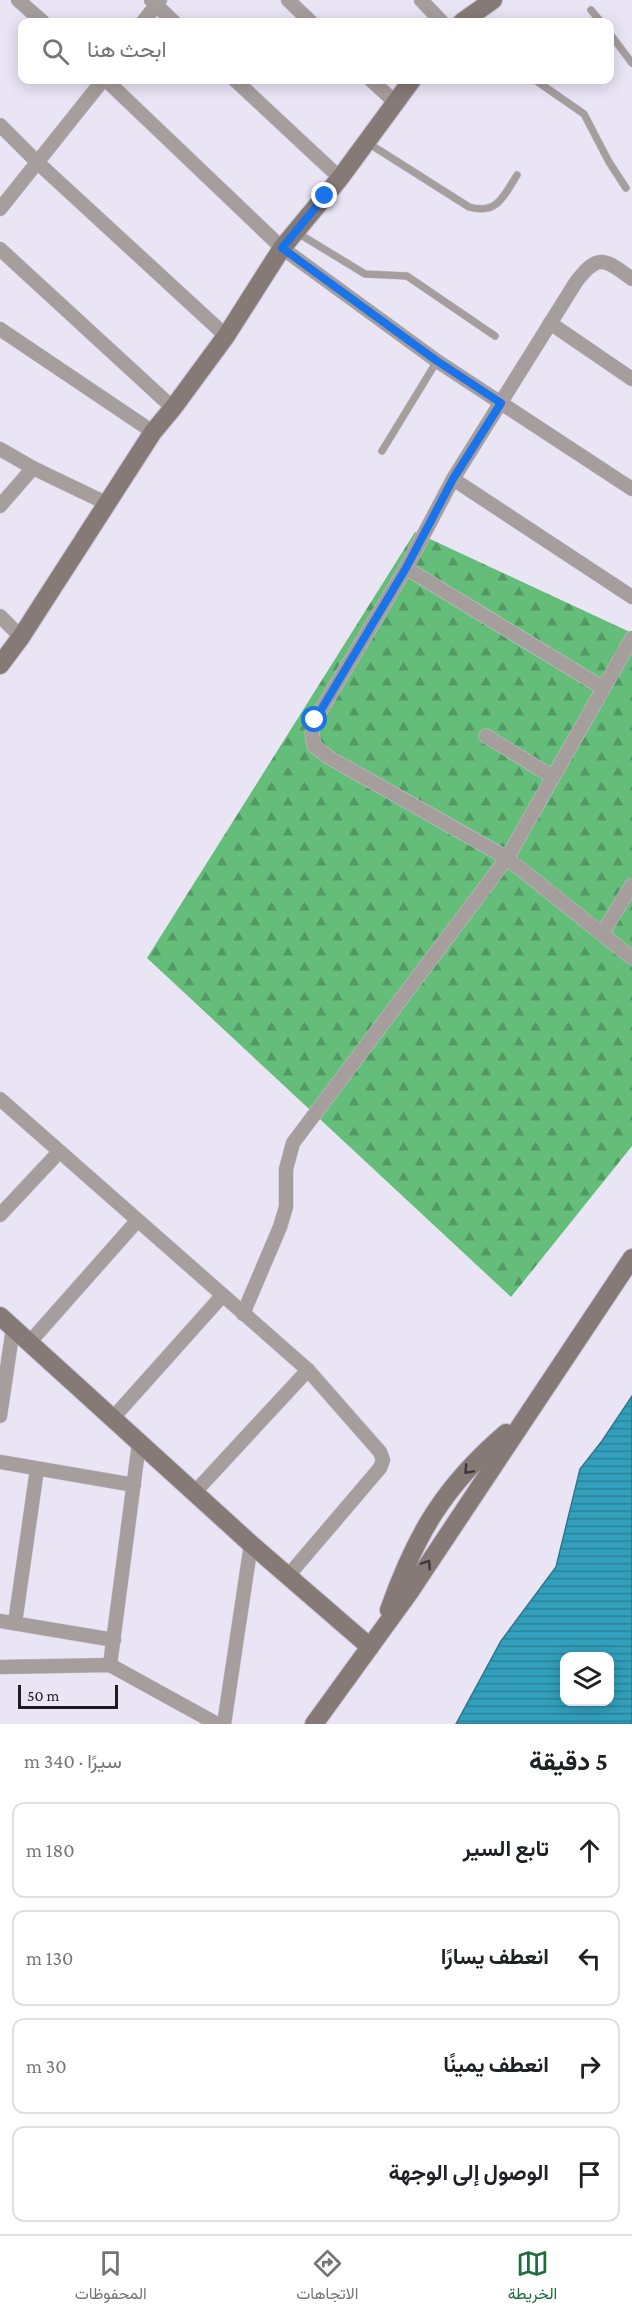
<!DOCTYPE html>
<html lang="ar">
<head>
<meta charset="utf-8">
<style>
  :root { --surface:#fff; --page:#f2f2f2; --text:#202124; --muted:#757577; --line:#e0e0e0; --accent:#1d6c3c }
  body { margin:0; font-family:"Crimson Pro",Vazirmatn,serif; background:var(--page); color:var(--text); direction:rtl }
  .controls { position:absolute; right:18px; bottom:18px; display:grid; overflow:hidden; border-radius:12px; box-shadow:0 3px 15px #0003 }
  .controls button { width:54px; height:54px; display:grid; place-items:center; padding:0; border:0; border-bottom:2px solid var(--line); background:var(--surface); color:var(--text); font:30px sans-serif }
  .scale { position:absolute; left:18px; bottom:15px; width:100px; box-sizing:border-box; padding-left:6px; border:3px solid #1d1b21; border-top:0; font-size:16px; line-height:21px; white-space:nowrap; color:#1d1b21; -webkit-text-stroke:4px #eae5f5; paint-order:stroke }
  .stop { position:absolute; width:18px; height:18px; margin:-14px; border:4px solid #1a73e8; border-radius:50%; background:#fff }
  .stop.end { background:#1a73e8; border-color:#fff; box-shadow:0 2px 6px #0008 }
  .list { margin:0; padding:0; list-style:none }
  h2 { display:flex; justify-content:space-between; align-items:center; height:78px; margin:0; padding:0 24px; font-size:26px }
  h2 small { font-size:20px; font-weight:400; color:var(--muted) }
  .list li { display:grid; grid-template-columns:39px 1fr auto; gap:18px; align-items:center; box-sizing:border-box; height:96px; margin:0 12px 12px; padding:0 12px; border:2px solid var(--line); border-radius:12px }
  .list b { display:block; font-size:22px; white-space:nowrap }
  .list em { font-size:20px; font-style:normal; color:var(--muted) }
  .icon { flex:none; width:33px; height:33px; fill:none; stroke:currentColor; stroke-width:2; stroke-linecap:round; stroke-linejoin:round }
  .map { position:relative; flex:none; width:632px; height:1724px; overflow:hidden; direction:ltr }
  .search { position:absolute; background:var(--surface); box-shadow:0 3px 15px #0003; left:18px; right:18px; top:18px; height:66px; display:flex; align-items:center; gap:15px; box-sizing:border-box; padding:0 21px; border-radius:12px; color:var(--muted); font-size:22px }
  .sheet { height:510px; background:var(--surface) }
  nav { display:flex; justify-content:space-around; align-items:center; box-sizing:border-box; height:84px; border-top:2px solid var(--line); background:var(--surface); font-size:16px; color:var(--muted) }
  nav a { display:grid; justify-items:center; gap:3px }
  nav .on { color:var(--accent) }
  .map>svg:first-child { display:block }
</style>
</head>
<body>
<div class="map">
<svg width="632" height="1724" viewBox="0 0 632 1724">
  <defs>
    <pattern id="forest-firs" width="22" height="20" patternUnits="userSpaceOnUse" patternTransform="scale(1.5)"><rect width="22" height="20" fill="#65bd7a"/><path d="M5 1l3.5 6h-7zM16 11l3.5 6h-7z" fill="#539964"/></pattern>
    <pattern id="water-rules" width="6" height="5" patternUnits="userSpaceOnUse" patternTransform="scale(1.5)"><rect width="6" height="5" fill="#32a0bc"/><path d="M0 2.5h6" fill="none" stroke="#2a8298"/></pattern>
  </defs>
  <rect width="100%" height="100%" fill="#eae5f5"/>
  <!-- forest -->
  <path fill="url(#forest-firs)" d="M415 532 632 633V1146L511 1297 147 958Z"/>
  <!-- water -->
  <path fill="url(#water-rules)" stroke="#2c788e" stroke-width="1.5" fill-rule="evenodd" d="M632 1396V1724H456L501 1641 556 1567 580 1469 602 1441ZM564 1656H610V1702H564Z"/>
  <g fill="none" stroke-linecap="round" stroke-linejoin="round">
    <defs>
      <g id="lane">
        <path d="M591 10 601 22"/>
        <path d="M610 34 632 63"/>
        <path d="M535 80 584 114 609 162 626 188"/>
        <path d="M368 143 469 207C497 215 504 196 517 175"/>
        <path d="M296 232 365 274 407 276 495 336"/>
        <path d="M382 451 437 361"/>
      </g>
      <g id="street">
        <path d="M18 0 43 22"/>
        <path d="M151 0 174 22"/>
        <path d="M288 0 311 22"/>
        <path d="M421 0 442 22"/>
        <path d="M143 22 160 0"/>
        <path d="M106 80 282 248 437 361 632 489"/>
        <path d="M235 80 340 178"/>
        <path d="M371 80 395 102"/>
        <path d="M0 125 37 162 226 336"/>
        <path d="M0 209 103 80"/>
        <path d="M0 249 173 408"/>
        <path d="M632 279C605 259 598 253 576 282L453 479 406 568 315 720 312 733 314 746 330 758 507 858 632 958"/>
        <path d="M550 323 632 379"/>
        <path d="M0 329 153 432"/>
        <path d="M0 449 33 468 108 504"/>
        <path d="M453 479 632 597"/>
        <path d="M0 506 33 468"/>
        <path d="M406 568 603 688"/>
        <path d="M0 616 21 637"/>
        <path d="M486 736 553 777"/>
        <path d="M602 934 632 885"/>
        <path d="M0 1099 308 1370 380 1452 383 1460 380 1468 288 1576"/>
        <path d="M0 1215 59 1152"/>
        <path d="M243 1314 280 1227 286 1207V1169L293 1143 507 858 632 638"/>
        <path d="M29 1343 137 1221"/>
        <path d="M0 1416 13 1328"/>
        <path d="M112 1419 222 1296"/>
        <path d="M0 1462 134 1485"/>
        <path d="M194 1493 308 1370"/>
        <path d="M0 1621 114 1640"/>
        <path d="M15 1623 37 1469"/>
        <path d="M110 1665 139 1443"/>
        <path d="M0 1667 110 1665 217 1724"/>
        <path d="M224 1724 251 1544"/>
      </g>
      <g id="secondary">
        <path d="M462 22 493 0"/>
        <path d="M0 665 21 637 153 432 173 408 226 336 282 248 340 178 412 80"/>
        <path d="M0 1316 251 1544 370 1647"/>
        <path d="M389 1610C416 1534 444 1486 506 1433"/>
        <path d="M314 1724 409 1593 632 1258"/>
      </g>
    </defs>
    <!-- lane casing -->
    <use href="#lane" stroke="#c5c1cf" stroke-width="8"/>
    <!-- street casing -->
    <use href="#street" stroke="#c5c1cf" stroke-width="15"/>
    <!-- secondary casing -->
    <use href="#secondary" stroke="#c5c1cf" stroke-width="20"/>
    <!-- lane -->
    <use href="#lane" stroke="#a69e9c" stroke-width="7"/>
    <!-- street -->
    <use href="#street" stroke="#a69e9c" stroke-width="14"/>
    <!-- secondary -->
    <use href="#secondary" stroke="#867a77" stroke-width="18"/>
  </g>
  <!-- one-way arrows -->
  <defs><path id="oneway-chevron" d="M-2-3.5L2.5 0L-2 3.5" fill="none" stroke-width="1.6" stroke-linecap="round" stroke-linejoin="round" transform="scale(1.5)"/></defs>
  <g stroke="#3c383b">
    <use href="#oneway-chevron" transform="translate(468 1470) rotate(133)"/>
    <use href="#oneway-chevron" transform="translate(427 1564) rotate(-57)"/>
  </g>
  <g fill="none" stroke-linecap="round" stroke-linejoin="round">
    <!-- route -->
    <path stroke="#1a73e8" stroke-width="8" d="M315 720 406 568 453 479 501 403 437 361 282 248 325 196"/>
  </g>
</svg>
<div class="controls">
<button><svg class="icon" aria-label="layers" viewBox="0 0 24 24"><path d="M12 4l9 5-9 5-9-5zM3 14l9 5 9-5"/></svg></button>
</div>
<div class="scale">50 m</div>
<div class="stop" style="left:315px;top:720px"></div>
<div class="stop end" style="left:325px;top:196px"></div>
<div class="search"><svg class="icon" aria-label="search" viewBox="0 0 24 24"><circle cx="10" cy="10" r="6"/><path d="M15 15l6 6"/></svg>ابحث هنا</div>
</div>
<section class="sheet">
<h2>5 دقيقة<small>سيرًا · 340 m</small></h2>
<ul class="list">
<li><svg class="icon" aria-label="ahead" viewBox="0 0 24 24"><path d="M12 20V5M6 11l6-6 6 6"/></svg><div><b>تابع السير</b></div><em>180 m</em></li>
<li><svg class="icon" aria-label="left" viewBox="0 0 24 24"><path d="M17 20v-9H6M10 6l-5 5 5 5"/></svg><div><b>انعطف يسارًا</b></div><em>130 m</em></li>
<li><svg class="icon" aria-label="right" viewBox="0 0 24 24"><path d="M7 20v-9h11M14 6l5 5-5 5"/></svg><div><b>انعطف يمينًا</b></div><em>30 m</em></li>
<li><svg class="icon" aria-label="arrive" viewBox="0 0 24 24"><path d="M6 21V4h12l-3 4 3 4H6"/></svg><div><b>الوصول إلى الوجهة</b></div></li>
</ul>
</section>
<nav>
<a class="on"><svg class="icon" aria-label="map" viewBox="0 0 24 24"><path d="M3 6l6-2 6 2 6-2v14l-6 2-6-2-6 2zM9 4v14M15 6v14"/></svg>الخريطة</a>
<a><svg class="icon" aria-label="directions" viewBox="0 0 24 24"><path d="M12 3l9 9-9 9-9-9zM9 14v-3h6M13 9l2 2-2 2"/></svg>الاتجاهات</a>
<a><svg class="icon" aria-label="saved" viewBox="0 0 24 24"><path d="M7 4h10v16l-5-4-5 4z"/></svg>المحفوظات</a>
</nav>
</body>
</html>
